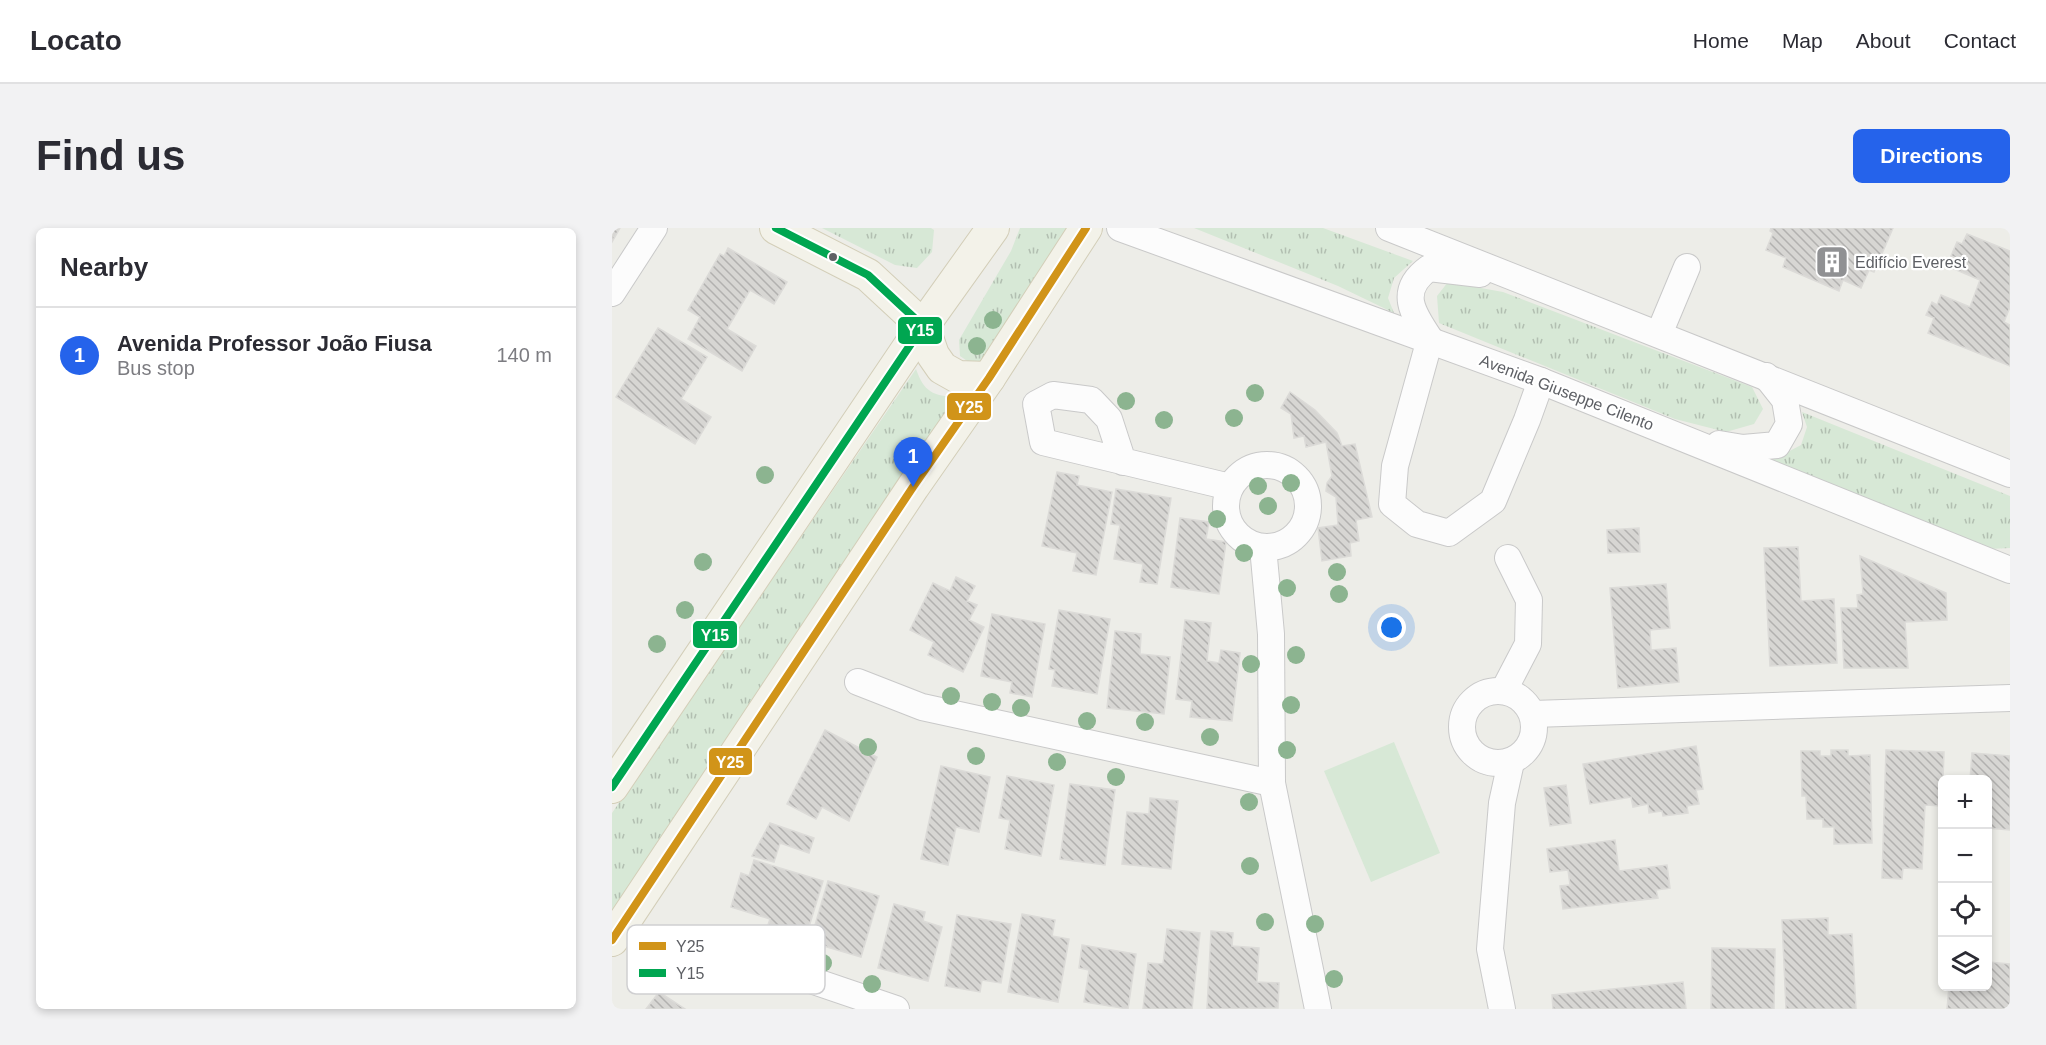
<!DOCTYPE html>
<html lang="en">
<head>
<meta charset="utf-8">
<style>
  :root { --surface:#fff; --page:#f2f2f3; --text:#2b2b33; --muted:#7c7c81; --line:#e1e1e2; --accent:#2563eb }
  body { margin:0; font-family:Arial,sans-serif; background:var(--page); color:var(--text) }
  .controls { position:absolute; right:18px; bottom:18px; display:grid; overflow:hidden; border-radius:9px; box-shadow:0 3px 9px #0003 }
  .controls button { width:54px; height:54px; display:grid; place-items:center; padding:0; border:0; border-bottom:2px solid var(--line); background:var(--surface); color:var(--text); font:30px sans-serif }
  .you { position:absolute; left:780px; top:400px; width:21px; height:21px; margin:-15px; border:4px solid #fff; border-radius:50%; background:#1a73e8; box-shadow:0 0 0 9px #1a73e833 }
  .badge { display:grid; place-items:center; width:39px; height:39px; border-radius:50%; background:var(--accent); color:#fff; font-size:20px; font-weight:700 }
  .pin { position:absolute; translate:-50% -50px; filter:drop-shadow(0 2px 3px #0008) }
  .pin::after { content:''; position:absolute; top:32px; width:21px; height:18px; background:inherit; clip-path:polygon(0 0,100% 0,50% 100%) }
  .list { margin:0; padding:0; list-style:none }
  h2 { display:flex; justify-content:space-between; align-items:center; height:78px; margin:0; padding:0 24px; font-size:26px }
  h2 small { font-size:20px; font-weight:400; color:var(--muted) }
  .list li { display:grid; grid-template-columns:39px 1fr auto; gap:18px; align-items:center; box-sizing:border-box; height:96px; padding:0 24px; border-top:2px solid var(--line) }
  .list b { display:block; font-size:22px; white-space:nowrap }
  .list p { margin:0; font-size:20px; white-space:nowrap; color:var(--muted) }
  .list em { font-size:20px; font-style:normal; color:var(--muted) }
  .icon { flex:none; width:33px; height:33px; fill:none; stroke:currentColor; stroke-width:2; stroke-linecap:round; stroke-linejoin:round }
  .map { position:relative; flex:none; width:1398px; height:781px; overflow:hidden; border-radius:9px }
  header { display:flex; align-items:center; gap:36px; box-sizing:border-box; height:84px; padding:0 30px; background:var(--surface); border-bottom:2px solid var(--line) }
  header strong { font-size:28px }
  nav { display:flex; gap:33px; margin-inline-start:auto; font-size:21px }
  .intro { display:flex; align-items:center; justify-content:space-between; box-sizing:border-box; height:144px; padding:0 36px }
  h1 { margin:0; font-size:42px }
  .button { padding:15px 27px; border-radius:9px; background:var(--accent); color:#fff; font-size:21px; font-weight:700 }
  main { display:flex; gap:36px; padding:0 36px }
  aside { flex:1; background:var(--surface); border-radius:9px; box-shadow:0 3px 9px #0003 }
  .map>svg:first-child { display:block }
</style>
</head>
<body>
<header>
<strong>Locato</strong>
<nav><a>Home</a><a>Map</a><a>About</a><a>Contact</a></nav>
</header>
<div class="intro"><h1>Find us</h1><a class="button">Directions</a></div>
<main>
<aside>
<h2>Nearby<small></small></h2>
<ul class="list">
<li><span class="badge">1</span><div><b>Avenida Professor João Fiusa</b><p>Bus stop</p></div><em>140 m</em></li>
</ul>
</aside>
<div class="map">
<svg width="1398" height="781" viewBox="0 0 1398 781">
  <defs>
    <pattern id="grass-tufts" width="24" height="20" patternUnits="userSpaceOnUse" patternTransform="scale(1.5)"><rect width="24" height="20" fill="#d7e8d6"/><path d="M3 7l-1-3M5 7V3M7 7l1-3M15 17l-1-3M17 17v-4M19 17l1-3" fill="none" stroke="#b2bfb1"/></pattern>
    <pattern id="building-back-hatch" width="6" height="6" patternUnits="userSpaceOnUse" patternTransform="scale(1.5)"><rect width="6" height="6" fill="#d7d6d3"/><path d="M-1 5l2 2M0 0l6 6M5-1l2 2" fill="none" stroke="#b2b1af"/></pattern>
  </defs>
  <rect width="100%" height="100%" fill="#edede8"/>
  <!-- grass -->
  <g fill="url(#grass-tufts)">
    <path d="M210 0H319L322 2 320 24 305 40 283 37Z"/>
    <path d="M408 0H462L374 138 361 137 348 128 347 112 399 23Z"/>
    <path d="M582 0H711L801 33 782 50 776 70 782 85 726 58Z"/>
    <path d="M836 54 891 64 1140 159 1151 181 1142 196 1114 204 1063 191 827 95 825 68Z"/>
    <path d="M304 141C312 164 321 168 345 169L0 694V585Z"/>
    <path d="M1190 184 1398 268V320L1377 321 1152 230 1166 229 1189 217 1195 199Z"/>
  </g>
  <!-- pitch -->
  <path fill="#d7e8d6" d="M782 514 828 625 759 654 712 543Z"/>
  <!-- building -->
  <g fill="url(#building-back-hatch)" stroke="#dcdbd8" stroke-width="1.5">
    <path d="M0 0H8L0 14Z"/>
    <path d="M1159 0H1281L1262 44 1257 42 1249 60 1231 52 1227 63 1171 39 1174 30 1154 22 1161 5 1158 3Z"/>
    <path d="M1355 6 1398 23V79L1392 94 1398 97V138L1316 105 1322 90 1314 87 1320 74 1325 77 1329 67 1358 79 1368 52 1340 40 1344 30 1339 28 1345 14 1350 16Z"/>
    <path d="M116 20 175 54 162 76 138 62 115 101 144 118 130 143 76 111 88 89 76 82 108 26 112 28Z"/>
    <path d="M46 100 95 129 69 171 99 189 83 216 4 169Z"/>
    <path d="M678 164 703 182 725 205 730 218 743 216 760 289 744 292 747 313 738 315 739 328 710 333 706 300 726 297 724 269 714 263 715 255 720 248 714 214 694 219 692 208 682 210 679 186 669 180Z"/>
    <path d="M445 244 467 248 465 257 500 264 484 347 461 343 465 325 430 318Z"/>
    <path d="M504 261 559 270 545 356 528 354 531 336 502 331 508 297 499 296Z"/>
    <path d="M568 290 597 294 594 311 614 314 607 366 559 359Z"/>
    <path d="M1027 300 1028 324 996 325 995 302Z"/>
    <path d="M1186 319 1189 373 1222 371 1225 435 1158 438 1152 320Z"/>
    <path d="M1248 328 1334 365 1335 392 1293 394 1296 440H1232L1229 380H1246L1245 367 1251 366Z"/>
    <path d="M344 349 363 358 355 373 365 377 357 392 372 399 351 444 316 427 322 414 298 402 321 355 338 363Z"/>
    <path d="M1054 356 1058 400 1038 402 1039 422 1064 420 1067 454 1006 460 998 360Z"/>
    <path d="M447 382 498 391 485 466 440 458 443 442 437 441Z"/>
    <path d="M380 386 433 396 420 469 398 465 400 454 369 448Z"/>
    <path d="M573 392 599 395 595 433 607 435 609 422 628 425 620 493 578 489 580 473 564 471Z"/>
    <path d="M503 403 529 406 528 426 558 429 552 486 495 480Z"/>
    <path d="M213 502 265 529 237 593 210 579 204 591 175 576Z"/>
    <path d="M1084 518 1091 561 1084 562 1087 576 1075 578 1076 585 1051 588 1050 583 1037 585 1036 576 1021 579 1019 569 978 576 971 536Z"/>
    <path d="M1219 522H1236V528L1258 527 1260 615 1222 616V599H1211V591H1195L1194 568H1190L1189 523H1208V528H1219Z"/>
    <path d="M1274 522 1332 524 1330 578 1313 577 1310 641 1291 640 1290 651 1270 650Z"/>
    <path d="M1360 525 1398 528V602L1376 600V552H1358Z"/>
    <path d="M329 538 378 549 367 604 344 599 336 637 309 631Z"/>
    <path d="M395 548 442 557 429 628 393 621 398 592 387 590Z"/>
    <path d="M458 556 503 562 493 637 448 631Z"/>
    <path d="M954 557 959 595 938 598 932 560Z"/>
    <path d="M538 570 566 573 559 641 510 636 515 584 537 586Z"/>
    <path d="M158 595 202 610 197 625 168 615 162 634 140 628Z"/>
    <path d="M1003 612 1007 643 1055 637 1058 660 1044 662 1046 670 951 681 948 658 958 657 956 642 938 644 935 621Z"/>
    <path d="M142 632 211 653 196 702 184 699 183 705 156 697 158 691 119 679 129 645 137 648Z"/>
    <path d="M216 653 267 668 249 729 198 714Z"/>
    <path d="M282 676 313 684 311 693 330 699 316 753 266 740Z"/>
    <path d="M410 686 443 692 440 708 457 711 446 774 396 764Z"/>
    <path d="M345 687 399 696 389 755 370 752 368 764 333 758Z"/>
    <path d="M1216 690V707L1240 706 1244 781H1174L1170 692Z"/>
    <path d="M555 701 588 705 580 781H531L536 735 551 736Z"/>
    <path d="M599 703 621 705 620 718 647 720 645 754 667 755 666 780 595 781Z"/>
    <path d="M470 717 524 726 516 781 472 774 477 742 467 740Z"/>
    <path d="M1100 720 1163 721 1162 781H1099Z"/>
    <path d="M1376 734 1398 736V781H1335L1337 758H1376Z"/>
    <path d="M1071 754 1074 781H941L940 767Z"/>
    <path d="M47 764 73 781H34Z"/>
  </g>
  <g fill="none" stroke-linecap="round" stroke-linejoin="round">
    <defs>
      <g id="minor">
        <path d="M508 0 929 153 1398 342"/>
        <path d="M777 0 1398 246"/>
        <path d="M868 46 817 40C785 63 801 86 818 111L783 238 780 276 805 296 837 305 881 273 915 192 929 153"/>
        <path d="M0 65 42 0"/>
        <path d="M1047 106 1075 39"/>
        <path d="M1107 216 1131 220 1165 217 1177 196 1173 172 1154 148"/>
        <path d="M511 234 497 191 479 172 441 167 424 176 431 214 618 259"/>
        <circle cx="655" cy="278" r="41"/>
        <path d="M651 319 659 406 660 555 706 781"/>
        <path d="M246 454 310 479 660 555"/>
        <path d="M892 462 916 416 917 372 896 330"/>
        <circle cx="886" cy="499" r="36"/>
        <path d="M921 486 1398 470"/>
        <path d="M87 714 284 781"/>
        <path d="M890 781 878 721 890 575 899 534"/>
      </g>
      <g id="major">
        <path d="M164 0 256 47 311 98 321 127 330 140 346 149 377 150"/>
        <path d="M0 559 311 98 381 0"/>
        <path d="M0 712 301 259 377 150 474 0"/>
      </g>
    </defs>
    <!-- minor casing -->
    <use href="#minor" stroke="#c9c9c9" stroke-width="28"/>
    <!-- major casing -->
    <use href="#major" stroke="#d3ceb8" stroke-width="34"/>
    <!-- minor -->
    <use href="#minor" stroke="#fcfcfc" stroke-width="26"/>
    <!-- major -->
    <use href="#major" stroke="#f3f2e9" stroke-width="32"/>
    <defs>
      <path id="bus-1" d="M0 712 301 259 377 150 474 0"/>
      <path id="bus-2" d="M0 559 311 98 256 47 164 0"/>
    </defs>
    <!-- bus-1 casing -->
    <use href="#bus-1" stroke="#fff" stroke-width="12"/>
    <!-- bus-2 casing -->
    <use href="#bus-2" stroke="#fff" stroke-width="12"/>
    <!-- bus-1 -->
    <use href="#bus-1" stroke="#d19419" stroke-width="8"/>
    <!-- bus-2 -->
    <use href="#bus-2" stroke="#00a651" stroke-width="8"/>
  </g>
  <!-- trees -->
  <g fill="#8cb490">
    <circle cx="381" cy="92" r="9"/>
    <circle cx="365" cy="118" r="9"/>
    <circle cx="643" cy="165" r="9"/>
    <circle cx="514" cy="173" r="9"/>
    <circle cx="622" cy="190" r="9"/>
    <circle cx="552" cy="192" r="9"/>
    <circle cx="153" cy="247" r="9"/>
    <circle cx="679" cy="255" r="9"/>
    <circle cx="646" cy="258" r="9"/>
    <circle cx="656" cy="278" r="9"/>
    <circle cx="605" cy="291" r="9"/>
    <circle cx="632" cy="325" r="9"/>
    <circle cx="91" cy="334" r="9"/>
    <circle cx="725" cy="344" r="9"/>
    <circle cx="675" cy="360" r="9"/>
    <circle cx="727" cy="366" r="9"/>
    <circle cx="73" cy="382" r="9"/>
    <circle cx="45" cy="416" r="9"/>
    <circle cx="684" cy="427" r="9"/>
    <circle cx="639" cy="436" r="9"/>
    <circle cx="339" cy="468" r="9"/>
    <circle cx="380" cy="474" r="9"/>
    <circle cx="679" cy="477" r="9"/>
    <circle cx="409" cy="480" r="9"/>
    <circle cx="475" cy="493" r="9"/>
    <circle cx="533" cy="494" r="9"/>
    <circle cx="598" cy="509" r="9"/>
    <circle cx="256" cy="519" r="9"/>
    <circle cx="675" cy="522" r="9"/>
    <circle cx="364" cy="528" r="9"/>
    <circle cx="445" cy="534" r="9"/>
    <circle cx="504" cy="549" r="9"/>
    <circle cx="637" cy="574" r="9"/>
    <circle cx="638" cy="638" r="9"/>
    <circle cx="653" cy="694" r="9"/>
    <circle cx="703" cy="696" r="9"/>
    <circle cx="211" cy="735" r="9"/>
    <circle cx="722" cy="751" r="9"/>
    <circle cx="260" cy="756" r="9"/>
  </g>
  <!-- icons -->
  <defs>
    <symbol id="building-square" viewBox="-11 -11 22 22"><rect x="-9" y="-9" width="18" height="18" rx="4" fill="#909193" stroke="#fff"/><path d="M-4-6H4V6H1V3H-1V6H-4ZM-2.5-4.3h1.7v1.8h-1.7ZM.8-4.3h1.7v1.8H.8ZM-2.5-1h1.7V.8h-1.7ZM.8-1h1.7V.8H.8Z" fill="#fff"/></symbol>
  </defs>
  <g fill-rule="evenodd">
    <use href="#building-square" x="1201" y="15" width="38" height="38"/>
  </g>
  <!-- markers -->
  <circle fill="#5e6065" stroke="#fff" stroke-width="2" cx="221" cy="29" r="5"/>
  <g text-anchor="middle" stroke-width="4.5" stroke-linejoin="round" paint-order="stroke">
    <!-- poi labels -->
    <g font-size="16" fill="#5e6065" stroke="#fff" text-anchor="start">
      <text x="1243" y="40">Edifício Everest</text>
    </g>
    <!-- street labels -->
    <g font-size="16" fill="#5e6065" stroke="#fff">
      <text transform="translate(955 164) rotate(21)" y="6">Avenida Giuseppe Cilento</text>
    </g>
  </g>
  <!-- legend -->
  <rect x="15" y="697" width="198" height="69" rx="9" fill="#fff" stroke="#cfcfd1" stroke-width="1.5"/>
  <rect x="27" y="714" width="27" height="8" fill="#d19419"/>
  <rect x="27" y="741" width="27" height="8" fill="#00a651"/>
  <g font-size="16" fill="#5e6065">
    <text x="64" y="724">Y25</text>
    <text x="64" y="751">Y15</text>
  </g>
  <g stroke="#fff" stroke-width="2">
    <rect x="285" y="88" width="46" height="29" rx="6" fill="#00a651"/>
    <rect x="334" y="164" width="46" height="29" rx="6" fill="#d19419"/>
    <rect x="80" y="392" width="46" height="29" rx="6" fill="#00a651"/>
    <rect x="96" y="519" width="45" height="29" rx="6" fill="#d19419"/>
  </g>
  <g font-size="16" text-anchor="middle" font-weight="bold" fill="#fff">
    <text x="308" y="108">Y15</text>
    <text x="357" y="185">Y25</text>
    <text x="103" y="413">Y15</text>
    <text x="118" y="540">Y25</text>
  </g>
</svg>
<div class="controls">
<button>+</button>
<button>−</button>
<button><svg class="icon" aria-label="locate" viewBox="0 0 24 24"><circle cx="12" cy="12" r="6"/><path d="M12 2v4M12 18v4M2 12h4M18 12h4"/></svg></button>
<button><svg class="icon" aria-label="layers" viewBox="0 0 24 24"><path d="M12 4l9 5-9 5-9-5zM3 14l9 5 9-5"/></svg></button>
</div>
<div class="you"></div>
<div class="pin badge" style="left:301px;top:259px">1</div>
</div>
</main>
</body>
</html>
